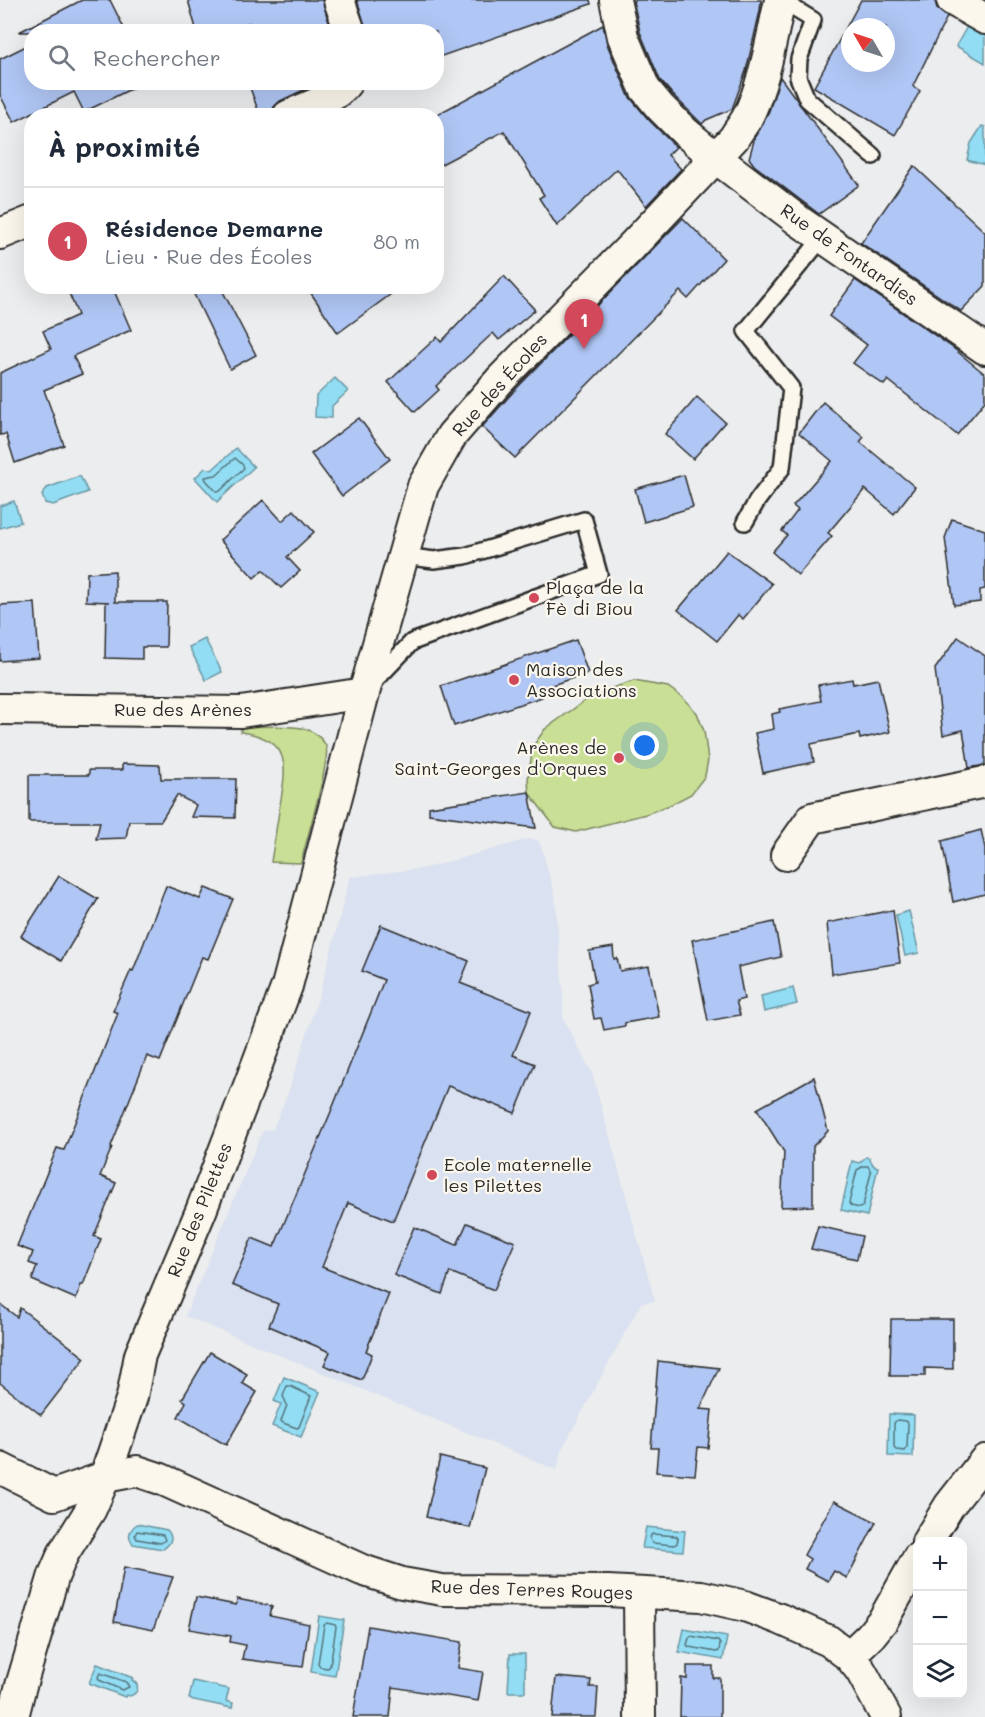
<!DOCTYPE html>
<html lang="fr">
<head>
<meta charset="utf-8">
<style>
  :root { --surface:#fff; --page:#f6f6f7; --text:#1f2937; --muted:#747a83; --line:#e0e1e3; --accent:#d1495b }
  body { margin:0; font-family:Mali,sans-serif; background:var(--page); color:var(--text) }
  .controls { position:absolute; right:18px; bottom:18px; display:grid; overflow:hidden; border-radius:12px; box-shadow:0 6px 24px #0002 }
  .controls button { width:54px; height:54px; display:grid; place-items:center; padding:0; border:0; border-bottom:2px solid var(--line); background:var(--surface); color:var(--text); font:30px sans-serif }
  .compass { position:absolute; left:841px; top:18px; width:54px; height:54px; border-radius:50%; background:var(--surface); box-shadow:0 6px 24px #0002; rotate:309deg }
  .you { position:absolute; left:645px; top:746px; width:21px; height:21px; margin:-15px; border:4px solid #fff; border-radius:50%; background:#1a73e8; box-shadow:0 0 0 9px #1a73e833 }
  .badge { display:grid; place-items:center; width:39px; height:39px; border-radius:50%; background:var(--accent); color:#fff; font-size:20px; font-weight:700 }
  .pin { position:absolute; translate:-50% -50px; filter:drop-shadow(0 2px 3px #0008) }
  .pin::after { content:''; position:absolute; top:32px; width:21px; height:18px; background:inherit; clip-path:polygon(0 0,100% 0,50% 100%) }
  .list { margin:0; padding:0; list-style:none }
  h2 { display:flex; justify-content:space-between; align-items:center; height:78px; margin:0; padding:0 24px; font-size:26px }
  h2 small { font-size:20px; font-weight:400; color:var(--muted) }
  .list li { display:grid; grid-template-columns:39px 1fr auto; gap:18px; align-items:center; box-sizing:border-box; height:108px; padding:0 24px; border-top:2px solid var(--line) }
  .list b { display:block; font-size:22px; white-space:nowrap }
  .list p { margin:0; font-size:20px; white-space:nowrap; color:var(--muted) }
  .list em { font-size:20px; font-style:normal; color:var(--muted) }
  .icon { flex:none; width:33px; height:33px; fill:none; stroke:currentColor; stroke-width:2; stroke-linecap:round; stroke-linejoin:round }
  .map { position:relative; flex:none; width:985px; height:1717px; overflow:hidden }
  .search { position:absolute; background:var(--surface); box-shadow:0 6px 24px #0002; left:24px; top:24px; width:420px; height:66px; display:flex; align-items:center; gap:15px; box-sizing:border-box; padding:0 21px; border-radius:24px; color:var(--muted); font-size:22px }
  .panel { position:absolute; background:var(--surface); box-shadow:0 6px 24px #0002; left:24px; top:108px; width:420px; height:186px; border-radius:24px }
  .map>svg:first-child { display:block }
</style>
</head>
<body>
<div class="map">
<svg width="985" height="1717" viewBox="0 0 985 1717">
  <rect width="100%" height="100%" fill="#ecedee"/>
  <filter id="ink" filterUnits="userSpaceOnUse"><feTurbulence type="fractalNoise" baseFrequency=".0167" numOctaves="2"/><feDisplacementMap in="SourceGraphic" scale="12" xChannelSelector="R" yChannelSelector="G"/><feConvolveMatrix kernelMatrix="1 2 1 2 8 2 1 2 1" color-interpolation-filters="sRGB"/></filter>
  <g filter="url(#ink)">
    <!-- built -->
    <path fill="#dae1f0" d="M528 839 537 840 540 843 555 895 563 990V1018L592 1073 655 1301 641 1303 561 1451 557 1470 185 1316 261 1135 263 1131 273 1129 288 1093 321 989 350 877 426 868Z"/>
    <!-- green -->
    <g fill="#c8df95" stroke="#7a8560" stroke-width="1.5">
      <path d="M634 681 668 687 683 698 697 713 704 731 708 760 705 776 691 794 670 805 646 814 576 832 555 827 529 793 528 779 533 746 545 729 596 693Z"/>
      <path d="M241 727C260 727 287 724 306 729 313 731 323 739 326 746 331 759 305 845 301 863L271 862C274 843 277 824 280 805 287 765 291 739 241 732Z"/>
    </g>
    <!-- water -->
    <g fill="#92ddf3" stroke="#6996a3" stroke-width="1.5">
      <path d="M968 25 985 35V63L956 46Z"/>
      <path d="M982 126 985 127V165L967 160 971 143Z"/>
      <path d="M335 378 348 391 332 406V418L315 417 316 396Z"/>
      <path d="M236 448 254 467 217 502 195 478 205 468 212 470Z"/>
      <path d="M80 476 88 492 53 505 45 503 42 495 47 488Z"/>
      <path d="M14 501 21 522 0 528V506Z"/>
      <path d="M205 639 222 672 206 680 189 647Z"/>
      <path d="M909 911 919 953 905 956 896 915Z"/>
      <path d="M793 988 797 1004 764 1012 761 996Z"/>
      <path d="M866 1157 869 1158 874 1166 878 1167 867 1216 841 1210 852 1161 859 1163Z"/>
      <path d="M284 1377 320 1392 301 1437 272 1426 281 1404 274 1401Z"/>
      <path d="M889 1414 914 1415 913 1457 888 1456Z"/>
      <path d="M137 1524 167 1530C174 1537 171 1544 163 1549L133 1544C127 1536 129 1530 137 1524Z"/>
      <path d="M646 1527 685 1531 683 1551 642 1548Z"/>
      <path d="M319 1616 344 1620 335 1676 311 1672Z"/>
      <path d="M684 1629 727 1637 723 1660 679 1652Z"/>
      <path d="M510 1654H525V1692H508Z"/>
      <path d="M97 1664 133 1678 132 1680C141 1685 138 1693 130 1696L126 1695 125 1697 89 1683Z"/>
      <path d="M193 1681 229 1689 226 1701 233 1703 232 1708 189 1699Z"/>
    </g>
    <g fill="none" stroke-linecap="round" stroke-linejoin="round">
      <!-- shore -->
      <g stroke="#54727b" stroke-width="1.5">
        <path d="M235 458 243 465 244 468 220 491H216L206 480 205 477 216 475Z"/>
        <path d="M864 1166H868L871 1172 863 1206 860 1208 851 1206 849 1203 857 1170Z"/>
        <path d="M287 1386H290L311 1396 299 1427 297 1428 283 1423 281 1421 287 1405 283 1396Z"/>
        <path d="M897 1420 905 1421 908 1423 907 1448 905 1451 896 1450 894 1448V1423Z"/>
        <path d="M137 1531 163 1535 165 1540 161 1543 137 1539 135 1535Z"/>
        <path d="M653 1534 676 1536 678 1538 677 1543 675 1545 652 1543 650 1539 651 1535Z"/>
        <path d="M327 1623 335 1625 336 1627 330 1666 328 1668 320 1667 318 1664 324 1625Z"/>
        <path d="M691 1636 718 1641 720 1644 719 1651 716 1652 689 1647 687 1645 689 1638Z"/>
        <path d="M100 1673 126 1682 129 1687 122 1690 99 1680 98 1677Z"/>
      </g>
    </g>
    <!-- building -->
    <g fill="#b0c6f4" stroke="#2b2b2b" stroke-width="1.5" fill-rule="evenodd">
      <path d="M82 0H110L126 32H19Z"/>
      <path d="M188 0H322L332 32H252L249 23 221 32H197Z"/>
      <path d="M357 0H590L591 4 436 58V32H367Z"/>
      <path d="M633 0H761L760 11 746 71 732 109 706 120 702 124 673 95 660 80 640 32Z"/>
      <path d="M861 0H935L937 9 947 17 913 86 920 91 895 135 814 87ZM850 27H886V63H850Z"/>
      <path d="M603 25 607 44 629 96 648 119 676 147 668 155 681 169 646 206 617 169 557 226 539 198 544 195 504 131 436 167V115Z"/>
      <path d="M32 43V82H145L84 112 74 92 14 122 0 95V59Z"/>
      <path d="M780 77 859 185 819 214 754 165 749 158 755 137 769 111Z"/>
      <path d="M248 82H320L280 101 274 107 271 116H260Z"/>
      <path d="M914 166 985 232V286L961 311 861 243Z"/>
      <path d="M683 218 724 259 688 299 680 291 515 458 482 427 513 392Z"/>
      <path d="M504 276 535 310 499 340 493 333 436 386 439 390 415 412 388 382 437 337 441 342Z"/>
      <path d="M855 280 953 348 985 374V401L957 435 888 380 884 385 853 363 867 345 829 316Z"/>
      <path d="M66 286H112L131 330 73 356 82 374 44 390 64 445 15 463 6 434 0 435V373L51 349 43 331 78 315Z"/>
      <path d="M190 286H220L256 355 230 369Z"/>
      <path d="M306 286H402L338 333Z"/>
      <path d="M697 397 725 422 693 459 665 434Z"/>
      <path d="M823 402 864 437 860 442 915 487 894 514 865 489 828 533 832 536 798 575 772 552 787 535 782 531 798 510 793 506 832 461 799 433Z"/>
      <path d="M359 418 390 459 342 496 311 454Z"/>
      <path d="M684 475 693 507 644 522 635 489Z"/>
      <path d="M263 500 282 521 294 510 314 532 287 557 300 571 281 588 263 570 254 578 220 540Z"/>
      <path d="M952 519 985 530V589L980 590V602L954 605 945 538Z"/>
      <path d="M727 551 772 584 743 619 738 615 717 641 678 610Z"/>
      <path d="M115 571V602H167L166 647H142V659L105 658 106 602H110L86 601 87 573Z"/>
      <path d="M35 603 39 658 0 661V605Z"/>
      <path d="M958 637 985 656V765L969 768 963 730 943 735 935 669Z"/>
      <path d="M576 640 588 673 540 689 542 697 454 726 441 686Z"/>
      <path d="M852 679 853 684 878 679 890 732 860 739 859 734 811 744 814 762 763 773 755 733 774 729 772 714 780 712 779 709 821 701 818 685Z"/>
      <path d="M122 764 160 765 161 779H236L235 818 191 817 196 805 177 795 161 821H129L126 838 96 839 100 822H29V775H89V770H122Z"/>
      <path d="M529 792 536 828 429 814V807Z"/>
      <path d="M981 830 985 848V894L953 902 942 841Z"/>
      <path d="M59 876 98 899 61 961 21 936Z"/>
      <path d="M166 886 200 899 205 888 233 899 208 959 202 957 160 1061 147 1056 111 1146 112 1147 100 1176 116 1183 94 1236 101 1239 83 1285H81L76 1299 32 1280 37 1266 29 1263 33 1252 17 1246 57 1148 64 1150 118 1013 113 1011 131 970 133 971Z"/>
      <path d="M893 910 900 963 832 974 827 923Z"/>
      <path d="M774 922 781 957 738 967 744 999 736 1001 740 1015 708 1021 692 940Z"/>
      <path d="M381 925 469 961 460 983 531 1011 513 1055 535 1064 515 1113 448 1086 393 1221 348 1203 322 1267 389 1294 366 1351 372 1354 362 1380 324 1365 330 1352 269 1326 278 1304 232 1285 252 1238 274 1247 330 1114 384 980 362 971Z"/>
      <path d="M613 947 614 959 617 958 620 971 649 966 659 1017 625 1023V1026L604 1030 601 1018 594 1019 588 984 595 982 589 951Z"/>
      <path d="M814 1077 828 1131 813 1146V1206L781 1207 784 1152 757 1109Z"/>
      <path d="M467 1223 515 1242 494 1290 450 1272 442 1294 394 1275 414 1227 457 1245Z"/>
      <path d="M818 1226 862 1236 857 1259 811 1249Z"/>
      <path d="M0 1304 17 1317 20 1308 85 1358 41 1415 0 1383Z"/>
      <path d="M891 1319H953V1369L925 1368V1376H890Z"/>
      <path d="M210 1352 247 1374 242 1383 257 1392 226 1445 178 1417 186 1402 182 1399Z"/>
      <path d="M658 1361 719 1368 700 1409 712 1410 708 1448 698 1447 695 1475 656 1472 658 1448H651Z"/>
      <path d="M440 1457 485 1468 470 1528 426 1517Z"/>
      <path d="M834 1501 876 1522 847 1578 834 1571 828 1581 805 1569 810 1559 804 1555Z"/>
      <path d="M124 1567 173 1577 153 1630 114 1622Z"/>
      <path d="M196 1597 236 1605 237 1599 272 1606 270 1616 309 1624 303 1667 242 1659 245 1645 230 1642 231 1636 189 1629Z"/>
      <path d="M368 1626 462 1642 458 1668 483 1672 478 1701 393 1687 390 1717H353Z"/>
      <path d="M687 1666H713V1678H720V1717H680L681 1678 687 1679Z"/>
      <path d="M556 1677 591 1680 590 1687H598L596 1717H552Z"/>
    </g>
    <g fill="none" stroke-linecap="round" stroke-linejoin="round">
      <defs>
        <g id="lane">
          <path d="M780 0 813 20 799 59 798 77 807 99 873 156"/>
          <path d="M745 522 757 501 782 468 791 388 746 331 822 238"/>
          <path d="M372 684 412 642 599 574 584 520 465 556 434 560 403 556"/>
        </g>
        <g id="street">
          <path d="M339 0 350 32"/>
          <path d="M615 0 623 37 645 89 660 107 685 132 716 158 799 221 985 349"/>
          <path d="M952 0 985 19"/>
          <path d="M288 116C306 107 336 99 347 82"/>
          <path d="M0 234 32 221"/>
          <path d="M0 709 241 712 364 693"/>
          <path d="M786 855 812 818 985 782"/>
          <path d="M0 1468 54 1495 105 1477 137 1471 161 1479 362 1570 402 1583 442 1590 608 1591 701 1596 745 1606 780 1619 829 1641 849 1656 861 1671 886 1717"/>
          <path d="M927 1542 949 1506 985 1460"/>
          <path d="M639 1593 640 1717"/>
          <path d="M849 1656 870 1636 883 1620 918 1558"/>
          <path d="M13 1717 20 1689 54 1575 63 1554 91 1509 105 1477 132 1397 140 1355 201 1211 287 986 364 693 423 486 452 435 500 380 633 245 734 138C738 131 743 125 747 118 764 86 772 36 780 0"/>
        </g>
      </defs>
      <!-- lane casing -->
      <use href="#lane" stroke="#2b2b2b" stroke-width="20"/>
      <!-- street casing -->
      <use href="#street" stroke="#2b2b2b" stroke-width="34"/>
      <!-- lane -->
      <use href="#lane" stroke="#fbf7ec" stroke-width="15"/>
      <!-- street -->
      <use href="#street" stroke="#fbf7ec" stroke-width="30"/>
    </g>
  </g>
  <!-- markers -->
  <g fill="#d1495b" stroke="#fbf7ec" stroke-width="2">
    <circle cx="534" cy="598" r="6"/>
    <circle cx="514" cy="680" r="6"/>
    <circle cx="619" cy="758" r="6"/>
    <circle cx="432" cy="1175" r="6"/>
  </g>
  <g text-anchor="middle" stroke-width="4.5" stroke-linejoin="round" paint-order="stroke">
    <!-- street labels -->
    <g font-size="18" fill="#2b2b2b" stroke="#fbf7ec">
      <text transform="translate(849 255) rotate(35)" y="6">Rue de Fontardies</text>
      <text transform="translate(500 385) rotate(-48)" y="6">Rue des Écoles</text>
      <text x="183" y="716">Rue des Arènes</text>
      <text transform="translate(200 1210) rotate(-68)" y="6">Rue des Pilettes</text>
      <text transform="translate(532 1590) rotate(2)" y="6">Rue des Terres Rouges</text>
    </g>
    <!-- poi labels -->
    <g font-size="18" fill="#2b2b2b" stroke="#fbf7ec" text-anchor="start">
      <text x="546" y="594">Plaça de la<tspan x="546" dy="21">Fè di Biou</tspan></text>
      <text x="526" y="676">Maison des<tspan x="526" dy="21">Associations</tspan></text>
      <text x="607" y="754" text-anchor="end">Arènes de<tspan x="607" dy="21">Saint-Georges d'Orques</tspan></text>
      <text x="444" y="1171">Ecole maternelle<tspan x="444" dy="21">les Pilettes</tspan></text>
    </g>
  </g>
</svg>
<div class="controls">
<button>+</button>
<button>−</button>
<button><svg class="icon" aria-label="layers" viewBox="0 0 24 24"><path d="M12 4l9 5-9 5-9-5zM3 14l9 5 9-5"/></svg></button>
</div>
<svg class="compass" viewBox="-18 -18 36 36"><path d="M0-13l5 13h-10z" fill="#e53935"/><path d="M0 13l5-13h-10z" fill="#747a83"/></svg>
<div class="you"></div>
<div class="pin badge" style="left:584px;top:349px">1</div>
<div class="search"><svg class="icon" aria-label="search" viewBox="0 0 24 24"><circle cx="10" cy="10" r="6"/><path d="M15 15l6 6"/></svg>Rechercher</div>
<section class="panel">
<h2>À proximité<small></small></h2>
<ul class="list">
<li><span class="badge">1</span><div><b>Résidence Demarne</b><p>Lieu · Rue des Écoles</p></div><em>80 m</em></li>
</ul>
</section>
</div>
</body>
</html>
